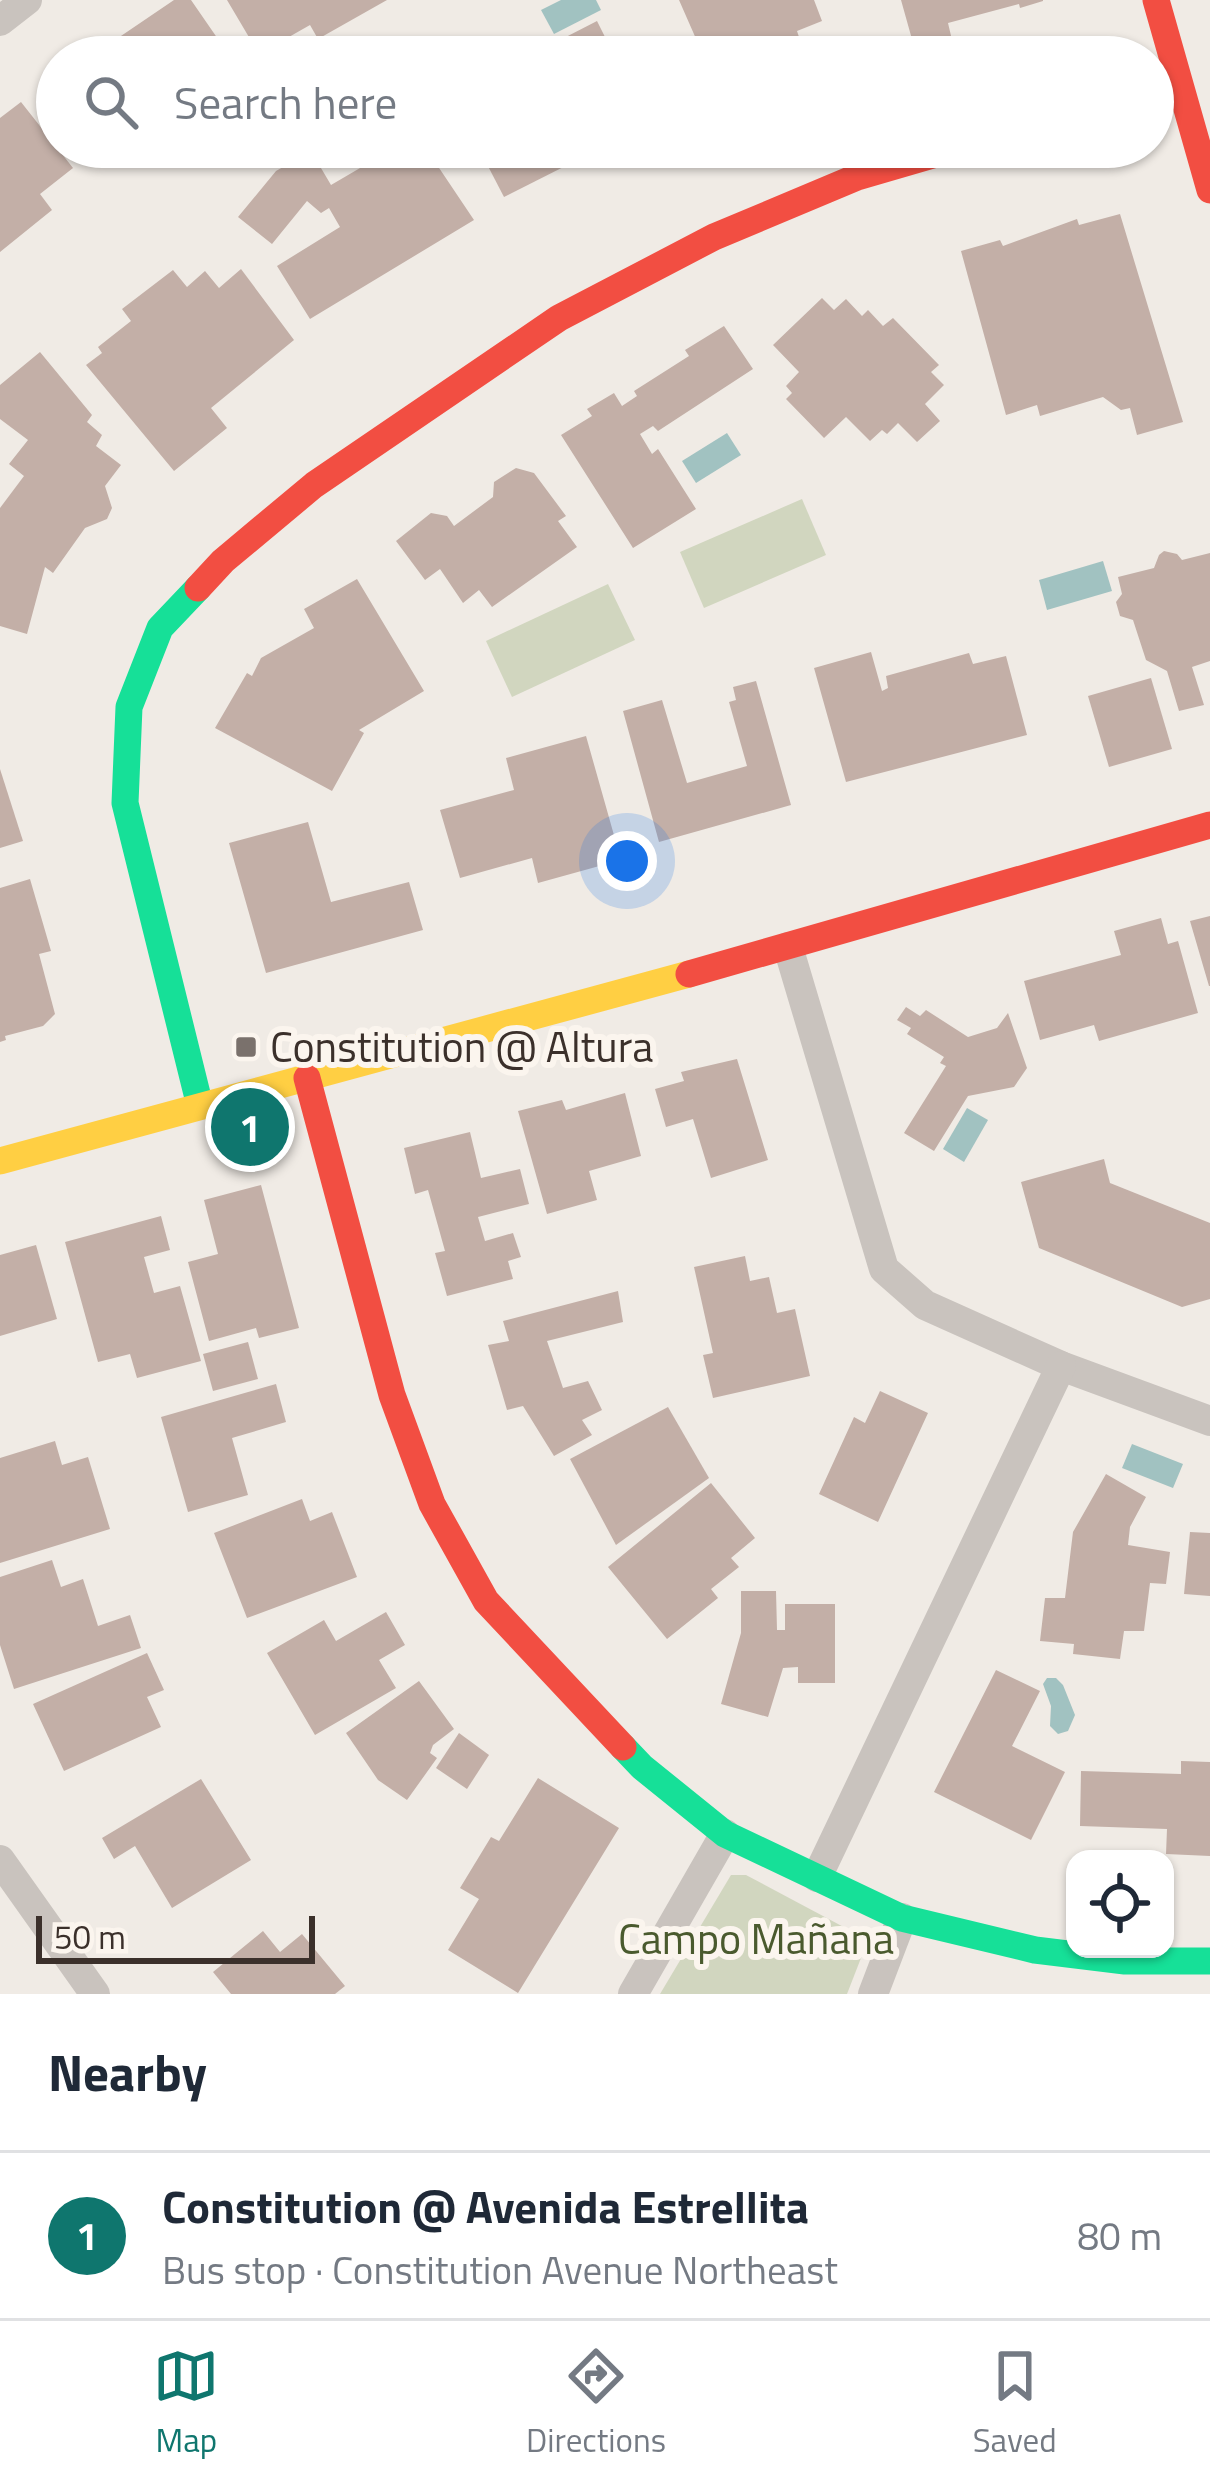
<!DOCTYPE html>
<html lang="en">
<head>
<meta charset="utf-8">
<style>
  :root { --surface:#fff; --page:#f2f2f3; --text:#1f2937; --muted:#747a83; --line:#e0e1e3; --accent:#0f766e }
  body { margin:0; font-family:"Titillium Web",sans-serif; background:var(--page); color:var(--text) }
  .controls { position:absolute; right:36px; bottom:36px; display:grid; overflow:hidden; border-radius:24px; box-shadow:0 3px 9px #0004 }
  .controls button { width:108px; height:108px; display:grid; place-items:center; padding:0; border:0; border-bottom:3px solid var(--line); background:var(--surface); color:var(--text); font:60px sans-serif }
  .scale { position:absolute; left:36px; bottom:30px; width:279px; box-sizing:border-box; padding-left:12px; border:6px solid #3b302b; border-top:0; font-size:33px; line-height:42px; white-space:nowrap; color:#3b302b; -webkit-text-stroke:9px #fbf5ee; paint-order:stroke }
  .you { position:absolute; left:627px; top:861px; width:42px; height:42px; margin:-30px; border:9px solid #fff; border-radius:50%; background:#1a73e8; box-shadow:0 0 0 18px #1a73e833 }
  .badge { display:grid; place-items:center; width:78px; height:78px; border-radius:50%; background:var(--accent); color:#fff; font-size:39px; font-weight:700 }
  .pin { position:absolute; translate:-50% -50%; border:6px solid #fff; box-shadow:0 3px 12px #0006 }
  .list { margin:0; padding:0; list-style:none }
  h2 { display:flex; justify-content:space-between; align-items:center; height:156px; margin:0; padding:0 48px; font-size:51px }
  h2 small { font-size:39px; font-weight:400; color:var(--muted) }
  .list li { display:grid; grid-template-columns:78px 1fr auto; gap:36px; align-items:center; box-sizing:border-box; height:168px; padding:0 48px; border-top:3px solid var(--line) }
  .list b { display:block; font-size:45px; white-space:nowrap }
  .list p { margin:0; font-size:39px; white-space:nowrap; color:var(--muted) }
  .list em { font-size:39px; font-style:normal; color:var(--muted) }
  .icon { flex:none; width:66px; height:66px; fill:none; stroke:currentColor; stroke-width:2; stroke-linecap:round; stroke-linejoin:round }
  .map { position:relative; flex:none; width:1210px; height:1994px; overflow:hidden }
  .search { position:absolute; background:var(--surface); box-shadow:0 3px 9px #0004; left:36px; right:36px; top:36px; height:132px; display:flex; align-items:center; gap:30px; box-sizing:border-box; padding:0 42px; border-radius:66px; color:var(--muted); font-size:45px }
  .sheet { height:324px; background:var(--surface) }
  nav { display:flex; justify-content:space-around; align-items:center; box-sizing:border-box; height:168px; border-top:3px solid var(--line); background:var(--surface); font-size:33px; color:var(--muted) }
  nav a { display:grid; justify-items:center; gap:6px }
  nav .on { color:var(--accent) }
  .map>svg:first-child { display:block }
</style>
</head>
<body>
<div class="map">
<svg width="1210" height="1994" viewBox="0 0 1210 1994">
  <rect width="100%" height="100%" fill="#f0ebe5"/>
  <!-- green -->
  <g fill="#d1d6bf">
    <path d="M802 499 826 555 704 608 680 552Z"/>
    <path d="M608 584 635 640 512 697 486 641Z"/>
    <path d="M731 1875H746L868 1940 847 1994H660Z"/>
  </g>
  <!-- water -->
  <g fill="#a1c2c1">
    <path d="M561 0H596L601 10 554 34 541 10Z"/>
    <path d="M727 433 741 455 696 483 682 461Z"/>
    <path d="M1103 561 1112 591 1047 610 1039 580Z"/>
    <path d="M967 1108 988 1120 964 1162 943 1149Z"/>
    <path d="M1132 1444 1183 1464 1173 1488 1122 1468Z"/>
    <path d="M1047 1678H1056L1063 1685 1075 1715 1068 1731 1058 1734 1050 1726 1051 1706 1043 1684Z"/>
  </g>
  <!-- building -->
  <g fill="#c3afa7">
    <path d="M174 0H191L220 42 212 47 218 57H90Z"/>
    <path d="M227 0H387L318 39 310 25 259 54Z"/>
    <path d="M679 0H814L822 21 797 31 800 40 794 57H704Z"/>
    <path d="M901 0H1043V1L1020 8 1019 4 948 23 952 40 915 50Z"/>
    <path d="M597 21 608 43 603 45 609 57H527Z"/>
    <path d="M21 102 73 168 40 194 52 210 0 252V118Z"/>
    <path d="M109 147H152L123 167Z"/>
    <path d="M396 147H425L474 220 310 319 277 266 340 227 329 208 321 213 307 201 272 244 238 217 276 171 311 151 331 185Z"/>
    <path d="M478 147H603L504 197Z"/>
    <path d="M618 147H652L626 161Z"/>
    <path d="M1120 214 1183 422 1137 435 1130 408 1121 410 1103 397 1040 416 1037 405 1006 415 961 251 1000 240 1003 246 1077 219 1079 225Z"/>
    <path d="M241 269 294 340 211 408 227 428 174 471 86 365 102 353 98 347 131 321 122 309 173 270 187 287 205 271 219 288Z"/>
    <path d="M822 298 834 310 846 299 862 316 868 310 883 326 893 318 939 365 931 372 944 385 925 404 940 421 917 442 898 423 887 434 882 430 870 441 846 417 824 438 786 399 792 393 786 386 799 372 773 345Z"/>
    <path d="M724 326 753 369 658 431 653 426 640 434 652 454 658 449 696 509 633 548 561 435 592 416 587 409 614 393 622 406 637 396 634 391 689 356 685 350Z"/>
    <path d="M40 352 92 415 87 422 102 435 96 446 121 465 105 486 112 508 107 519 85 528 53 573 45 567 27 634 0 626V508L24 476 9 464 28 440 0 419V385Z"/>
    <path d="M516 468 534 473 566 516 558 521 577 547 492 607 479 590 463 603 440 569 425 580 396 541 431 513 447 516 454 526 493 497 494 482Z"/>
    <path d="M1164 551 1177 554 1182 560 1210 553V661L1192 667 1204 705 1179 711 1167 671 1146 660 1133 620 1120 616 1116 602 1122 594 1118 577 1154 568 1159 555Z"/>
    <path d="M357 579 424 691 359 730 364 733 332 791 215 728 247 673 252 676 261 658 314 628 304 609Z"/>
    <path d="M871 652 882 691 888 688 886 676 969 653 973 664 1006 656 1027 735 846 782 814 668Z"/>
    <path d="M1151 678 1172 749 1109 767 1088 696Z"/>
    <path d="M756 681 791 805 659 842 623 711 662 700 687 783 747 766 729 702 736 700 733 687Z"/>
    <path d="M586 736 621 860 538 883 532 858 460 878 440 810 514 790 506 758Z"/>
    <path d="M0 769 23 841 0 848Z"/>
    <path d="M308 822 331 902 409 882 423 930 266 973 229 843Z"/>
    <path d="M30 879 51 951 39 954 55 1014 43 1026 5 1036 6 1040 0 1042V888Z"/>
    <path d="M1210 916V986H1209L1190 921Z"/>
    <path d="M1161 918 1168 944 1178 941 1198 1013 1099 1041 1094 1025 1040 1040 1024 981 1121 955 1114 931Z"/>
    <path d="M906 1007 920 1016 926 1010 968 1037 997 1028 1008 1013 1027 1068 1014 1087 968 1096 934 1151 904 1133 946 1066 940 1063 944 1057 907 1034 911 1028 897 1020Z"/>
    <path d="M737 1059 768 1160 711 1178 693 1119 666 1127 655 1089 684 1081 681 1072Z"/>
    <path d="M625 1093 641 1156 589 1171 597 1200 547 1214 518 1111 562 1100 566 1110Z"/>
    <path d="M470 1132 481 1178 520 1169 529 1204 478 1217 485 1241 513 1233 521 1257 508 1261 513 1279 447 1296 435 1253 445 1251 428 1190 415 1194 404 1148Z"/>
    <path d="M1104 1159 1110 1183 1210 1223V1299L1182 1307 1039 1248 1021 1182Z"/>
    <path d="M261 1185 299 1328 259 1338 256 1328 209 1341 188 1262 218 1254 204 1200Z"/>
    <path d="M161 1216 170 1250 144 1257 154 1293 180 1286 201 1361 137 1378 130 1354 98 1362 65 1242Z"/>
    <path d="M36 1245 57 1319 0 1336V1255Z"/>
    <path d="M745 1256 750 1281 769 1277 777 1313 795 1309 810 1376 713 1398 703 1355 713 1353 694 1267Z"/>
    <path d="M618 1291 623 1322 547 1341 563 1388 588 1381 602 1410 582 1420 592 1435 554 1456 523 1406 507 1410 488 1345 509 1341 503 1321Z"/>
    <path d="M248 1342 258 1379 213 1391 203 1354Z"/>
    <path d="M276 1384 286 1422 232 1438 248 1495 188 1512 161 1417Z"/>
    <path d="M880 1391 928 1413 878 1522 819 1494 854 1417 865 1423Z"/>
    <path d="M668 1407 709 1478 616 1545 570 1459Z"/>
    <path d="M55 1441 62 1465 88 1457 110 1529 0 1563V1458Z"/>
    <path d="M1106 1474 1146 1497 1130 1527 1128 1545 1170 1552 1166 1584 1150 1583 1144 1631H1124L1120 1659 1073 1654 1074 1644 1040 1641 1045 1598H1065L1073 1532Z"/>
    <path d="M711 1483 755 1538 731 1558 739 1567 711 1589 718 1598 667 1639 608 1567Z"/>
    <path d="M302 1499 310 1521 332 1512 357 1577 247 1618 214 1533Z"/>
    <path d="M1190 1532 1210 1533V1596L1184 1594Z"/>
    <path d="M52 1560 61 1587 83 1579 98 1626 130 1615 141 1648 14 1689 0 1645V1577Z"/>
    <path d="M741 1591H776L777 1630H785V1604H835V1683H798V1667L783 1668 768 1717 721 1704 741 1633Z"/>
    <path d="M386 1612 405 1645 379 1660 396 1688 315 1735 267 1653 324 1620 336 1641Z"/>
    <path d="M147 1653 164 1690 147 1697 161 1727 64 1771 33 1704Z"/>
    <path d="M996 1670 1040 1691 1012 1746 1065 1772 1031 1840 934 1792Z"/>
    <path d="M419 1681 454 1729 433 1745 430 1753 437 1758 407 1800 378 1780 346 1733Z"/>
    <path d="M459 1733 489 1755 467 1789 436 1768Z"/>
    <path d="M1181 1761 1210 1762V1856L1166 1854 1167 1829 1080 1826 1081 1771 1181 1774Z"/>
    <path d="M538 1778 619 1828 518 1993 448 1950 479 1899 460 1888 491 1837 499 1841Z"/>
    <path d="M201 1779 251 1860 172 1908 135 1846 114 1859 102 1838Z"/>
    <path d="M263 1931 280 1952 302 1934 345 1986 335 1994H231L213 1972Z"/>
  </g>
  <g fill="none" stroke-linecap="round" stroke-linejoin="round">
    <!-- street -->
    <g stroke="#c9c3be" stroke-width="30">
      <path d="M0 21 27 0"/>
      <path d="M788 947 884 1269 925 1305 1061 1366 1210 1421"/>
      <path d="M0 1860 95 1994"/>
      <path d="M817 1877 1061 1366"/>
      <path d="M633 1994 725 1834"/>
      <path d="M873 1994 902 1918"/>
    </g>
    <!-- fast -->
    <g stroke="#16e098" stroke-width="27">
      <path d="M198 588 160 628 129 707 125 803 200 1106"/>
      <path d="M623 1747 642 1767 725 1834 902 1918 1035 1950 1125 1961H1210"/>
    </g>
    <!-- slow -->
    <path stroke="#ffcf43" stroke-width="27" d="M0 1161 689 974"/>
    <!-- jam -->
    <g stroke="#f24e42" stroke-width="27">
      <path d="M1156 0 1210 190"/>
      <path d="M198 588 223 561 314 485 559 318 714 237 857 177 960 147"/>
      <path d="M689 974 1210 825"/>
      <path d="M307 1078 392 1395 432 1504 486 1601 623 1747"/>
    </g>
  </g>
  <!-- markers -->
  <rect fill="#7a716c" stroke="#fbf5ee" stroke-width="4.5" x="234" y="1035" width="24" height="24" rx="6"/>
  <g text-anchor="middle" stroke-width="12" stroke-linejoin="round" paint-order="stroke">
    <!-- poi labels -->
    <g font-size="42" fill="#3b302b" stroke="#fbf5ee" text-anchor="start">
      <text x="270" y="1062">Constitution @ Altura</text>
    </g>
    <!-- park labels -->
    <g font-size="42" fill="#4a5a2e" stroke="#fbf5ee">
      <text x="756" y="1954">Campo Mañana</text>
    </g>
  </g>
</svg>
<div class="controls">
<button><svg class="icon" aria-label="locate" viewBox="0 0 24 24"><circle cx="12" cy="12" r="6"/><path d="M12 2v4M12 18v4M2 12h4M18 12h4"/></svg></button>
</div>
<div class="scale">50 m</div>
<div class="you"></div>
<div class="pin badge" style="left:250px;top:1127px">1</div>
<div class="search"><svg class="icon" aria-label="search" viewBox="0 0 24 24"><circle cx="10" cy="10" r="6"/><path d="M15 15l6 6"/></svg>Search here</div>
</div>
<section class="sheet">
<h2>Nearby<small></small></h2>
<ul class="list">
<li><span class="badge">1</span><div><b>Constitution @ Avenida Estrellita</b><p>Bus stop · Constitution Avenue Northeast</p></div><em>80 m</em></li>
</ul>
</section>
<nav>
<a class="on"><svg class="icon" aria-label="map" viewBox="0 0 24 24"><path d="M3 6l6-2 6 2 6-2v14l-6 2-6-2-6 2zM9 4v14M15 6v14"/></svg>Map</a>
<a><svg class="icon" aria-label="directions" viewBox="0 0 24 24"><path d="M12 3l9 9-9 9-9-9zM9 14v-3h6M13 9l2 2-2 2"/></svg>Directions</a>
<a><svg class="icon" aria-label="saved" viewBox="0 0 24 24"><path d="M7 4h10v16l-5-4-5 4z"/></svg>Saved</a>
</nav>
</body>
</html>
